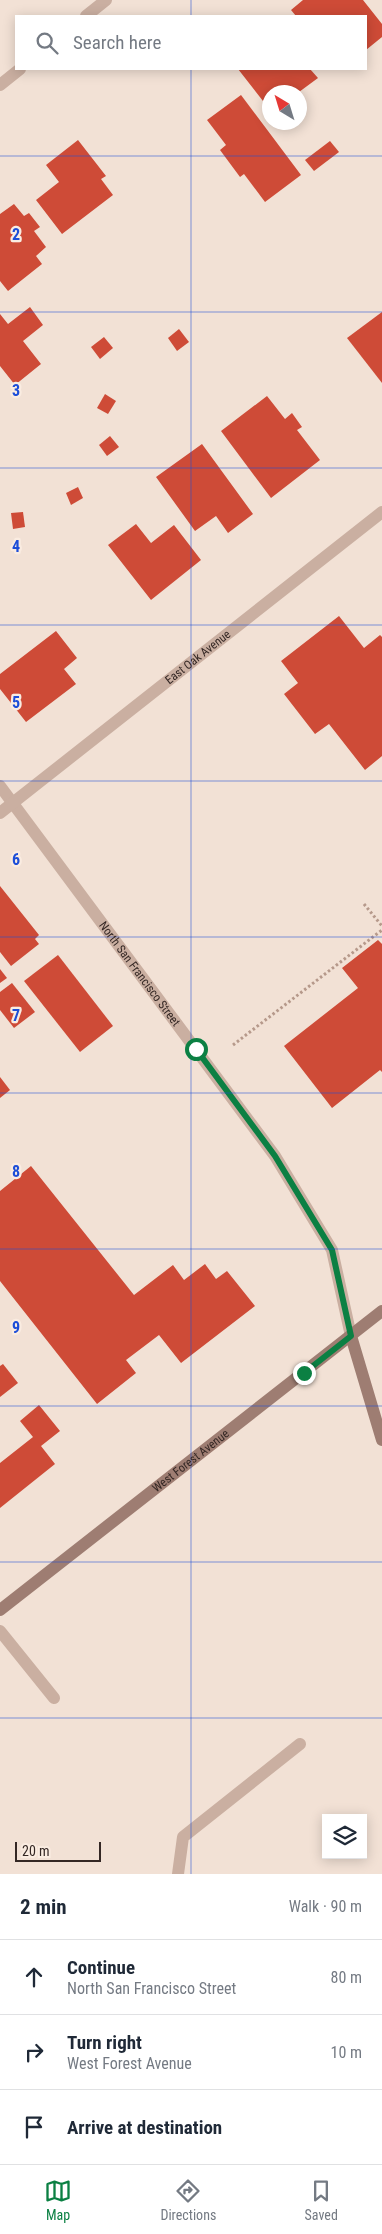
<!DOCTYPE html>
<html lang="en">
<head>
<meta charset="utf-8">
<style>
  :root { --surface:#fff; --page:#f6f6f7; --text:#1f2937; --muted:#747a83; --line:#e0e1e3; --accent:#0b8043 }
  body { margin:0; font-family:"Roboto Condensed",sans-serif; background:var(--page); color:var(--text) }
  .controls { position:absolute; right:15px; bottom:15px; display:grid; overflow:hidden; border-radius:0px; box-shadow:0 2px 12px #0003 }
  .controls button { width:45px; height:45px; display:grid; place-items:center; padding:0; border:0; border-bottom:1px solid var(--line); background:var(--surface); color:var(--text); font:25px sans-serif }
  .compass { position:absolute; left:262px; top:85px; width:45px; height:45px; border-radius:50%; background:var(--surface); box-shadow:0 2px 12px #0003; rotate:322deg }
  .scale { position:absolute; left:15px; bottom:12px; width:86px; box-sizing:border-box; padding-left:5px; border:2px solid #342724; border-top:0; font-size:14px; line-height:18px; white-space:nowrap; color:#342724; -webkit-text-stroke:4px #faece1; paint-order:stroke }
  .stop { position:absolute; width:15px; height:15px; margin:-11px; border:4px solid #0b8043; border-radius:50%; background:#fff }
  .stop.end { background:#0b8043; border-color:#fff; box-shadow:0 1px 5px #0008 }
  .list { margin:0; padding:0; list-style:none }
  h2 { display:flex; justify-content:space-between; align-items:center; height:65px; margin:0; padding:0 20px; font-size:21px }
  h2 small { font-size:16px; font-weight:400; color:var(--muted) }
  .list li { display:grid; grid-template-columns:32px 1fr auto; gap:15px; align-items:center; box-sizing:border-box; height:75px; padding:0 20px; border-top:1px solid var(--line) }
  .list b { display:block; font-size:19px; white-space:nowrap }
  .list p { margin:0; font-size:16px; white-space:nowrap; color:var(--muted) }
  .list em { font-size:16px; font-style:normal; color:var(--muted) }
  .icon { flex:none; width:28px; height:28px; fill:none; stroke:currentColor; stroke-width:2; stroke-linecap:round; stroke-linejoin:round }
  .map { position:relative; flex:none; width:382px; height:1874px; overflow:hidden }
  .search { position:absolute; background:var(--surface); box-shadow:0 2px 12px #0003; left:15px; right:15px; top:15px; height:55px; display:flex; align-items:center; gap:12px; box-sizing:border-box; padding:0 18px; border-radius:0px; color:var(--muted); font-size:19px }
  .sheet { height:290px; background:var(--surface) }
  nav { display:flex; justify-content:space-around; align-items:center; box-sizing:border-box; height:70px; border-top:1px solid var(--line); background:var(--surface); font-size:14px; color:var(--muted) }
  nav a { display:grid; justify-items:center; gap:2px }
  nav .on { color:var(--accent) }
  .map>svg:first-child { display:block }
</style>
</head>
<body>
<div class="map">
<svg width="382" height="1874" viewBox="0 0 382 1874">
  <rect width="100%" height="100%" fill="#f2e1d5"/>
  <!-- building -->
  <g fill="#ce4b37">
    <path d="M303 0H363L382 24V37L366 50V16H296L291 10Z"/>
    <path d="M238 69H310L318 78 299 92H270V110Z"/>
    <path d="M241 95 301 175 265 202 244 174 240 177 220 150 226 145 207 120Z"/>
    <path d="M78 140 106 176 101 179 113 195 62 234 36 200 59 182 46 165Z"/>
    <path d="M330 141 339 152 314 171 305 160Z"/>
    <path d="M14 204 24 216 29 213 40 227 34 231 46 247 36 256 42 264 8 291 0 281V214Z"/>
    <path d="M30 307 43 325 23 341 41 364 15 385 0 366V314L8 324Z"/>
    <path d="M382 312V383L347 338Z"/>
    <path d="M179 329 189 342 177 351 168 338Z"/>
    <path d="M104 337 113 348 100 359 91 347Z"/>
    <path d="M105 394 116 401 108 414 97 408Z"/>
    <path d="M267 396 285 419 292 413 302 427 297 430 320 460 271 498 221 431Z"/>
    <path d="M110 436 119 447 107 456 99 445Z"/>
    <path d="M202 444 253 514 228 533 216 516 195 531 156 477Z"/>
    <path d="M78 487 83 498 71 505 66 493Z"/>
    <path d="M23 512 25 527 13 529 11 513Z"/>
    <path d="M136 524 151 543 174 525 201 560 151 600 108 545Z"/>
    <path d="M339 616 364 648 380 635 382 637V756L365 770 329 724 315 734 284 694 298 683 281 661Z"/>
    <path d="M56 631 77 658 64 669 76 684 26 722 0 689V674Z"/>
    <path d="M0 886 39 935 35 939 39 944 11 966 0 952Z"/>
    <path d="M378 940 382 944V1072L380 1070 332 1108 284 1046 358 988 342 968Z"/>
    <path d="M58 955 113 1026 80 1052 24 981Z"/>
    <path d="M0 969 7 978 0 983Z"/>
    <path d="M12 983 35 1012 14 1028 0 1010V992Z"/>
    <path d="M0 1077 10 1090 0 1098Z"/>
    <path d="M31 1166 134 1295 173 1265 184 1280 205 1264 216 1279 227 1271 255 1306 181 1363 159 1335 126 1360 136 1373 97 1404 0 1281V1191Z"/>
    <path d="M3 1364 18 1383 0 1397V1366Z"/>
    <path d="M39 1405 60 1431 41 1446 55 1464 0 1508V1463L33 1437 20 1421Z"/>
  </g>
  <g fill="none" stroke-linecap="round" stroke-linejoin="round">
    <!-- path -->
    <g stroke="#b6998b" stroke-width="3" stroke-dasharray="2.5 2.5" stroke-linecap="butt">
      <path d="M364 904 382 926"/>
      <path d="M233 1045 382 930"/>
    </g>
    <!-- lane -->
    <g stroke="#caafa1" stroke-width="12">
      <path d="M0 1631 54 1698"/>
      <path d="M178 1874 183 1837 300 1744"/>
    </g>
    <!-- street -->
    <g stroke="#caafa1" stroke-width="12">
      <path d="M86 16 106 0"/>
      <path d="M0 85 20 69"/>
      <path id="s1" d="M0 786 275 1156 332 1250 351 1336"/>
      <path id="s2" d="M0 813 382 512"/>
    </g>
    <!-- secondary -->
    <g stroke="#9e7d72" stroke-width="12">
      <path d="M351 1336 382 1440"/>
      <path id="s3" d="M0 1610 382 1311"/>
    </g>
  </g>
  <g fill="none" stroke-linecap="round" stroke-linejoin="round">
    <!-- route -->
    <path stroke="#0b8043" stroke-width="6" d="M196 1049 275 1156 332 1250 351 1336 304 1373"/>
  </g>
  <!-- grid -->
  <path fill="none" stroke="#1d4ed8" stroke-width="1" stroke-opacity="0.55" d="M191 0V16M191 69V1874M0 156H382M0 312H382M0 468H382M0 625H382M0 781H382M0 937H382M0 1093H382M0 1249H382M0 1406H382M0 1562H382M0 1718H382"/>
  <g text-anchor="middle" stroke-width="4.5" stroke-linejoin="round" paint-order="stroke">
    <!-- street labels -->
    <g font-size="12" fill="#342724" stroke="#faece1">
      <text dy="4" stroke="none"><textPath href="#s2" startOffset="252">East Oak Avenue</textPath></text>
      <text dy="4" stroke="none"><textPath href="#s1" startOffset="234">North San Francisco Street</textPath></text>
      <text dy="4" stroke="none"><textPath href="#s3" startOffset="242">West Forest Avenue</textPath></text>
    </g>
  </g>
  <g font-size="16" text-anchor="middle" font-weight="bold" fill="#1d4ed8" stroke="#faece1" stroke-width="4.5" stroke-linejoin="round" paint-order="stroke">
    <text x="16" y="240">2</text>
    <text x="16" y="396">3</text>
    <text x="16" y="552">4</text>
    <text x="16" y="708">5</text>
    <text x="16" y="865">6</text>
    <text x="16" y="1021">7</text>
    <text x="16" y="1177">8</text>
    <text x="16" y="1333">9</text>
  </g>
</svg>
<div class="controls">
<button><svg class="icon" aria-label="layers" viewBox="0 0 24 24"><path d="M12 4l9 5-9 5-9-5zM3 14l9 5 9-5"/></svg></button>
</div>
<svg class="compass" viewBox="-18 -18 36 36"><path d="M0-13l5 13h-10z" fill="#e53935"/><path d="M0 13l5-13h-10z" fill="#747a83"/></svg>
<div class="scale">20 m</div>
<div class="stop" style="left:196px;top:1049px"></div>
<div class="stop end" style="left:304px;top:1373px"></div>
<div class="search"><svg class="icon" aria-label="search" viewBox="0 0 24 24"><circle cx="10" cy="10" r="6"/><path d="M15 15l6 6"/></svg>Search here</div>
</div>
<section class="sheet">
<h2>2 min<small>Walk · 90 m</small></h2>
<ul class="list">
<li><svg class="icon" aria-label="ahead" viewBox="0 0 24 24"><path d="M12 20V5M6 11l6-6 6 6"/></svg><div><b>Continue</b><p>North San Francisco Street</p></div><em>80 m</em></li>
<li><svg class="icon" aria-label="right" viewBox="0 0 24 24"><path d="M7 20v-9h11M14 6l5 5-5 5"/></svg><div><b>Turn right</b><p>West Forest Avenue</p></div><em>10 m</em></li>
<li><svg class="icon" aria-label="arrive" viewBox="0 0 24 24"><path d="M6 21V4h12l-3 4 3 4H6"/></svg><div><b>Arrive at destination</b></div></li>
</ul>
</section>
<nav>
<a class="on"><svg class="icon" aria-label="map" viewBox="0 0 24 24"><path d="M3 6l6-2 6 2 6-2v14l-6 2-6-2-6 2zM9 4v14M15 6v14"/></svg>Map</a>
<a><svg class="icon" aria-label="directions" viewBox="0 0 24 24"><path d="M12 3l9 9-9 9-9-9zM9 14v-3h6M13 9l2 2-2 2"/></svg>Directions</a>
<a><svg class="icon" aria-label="saved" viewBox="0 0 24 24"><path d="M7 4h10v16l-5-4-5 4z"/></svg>Saved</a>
</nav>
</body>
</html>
